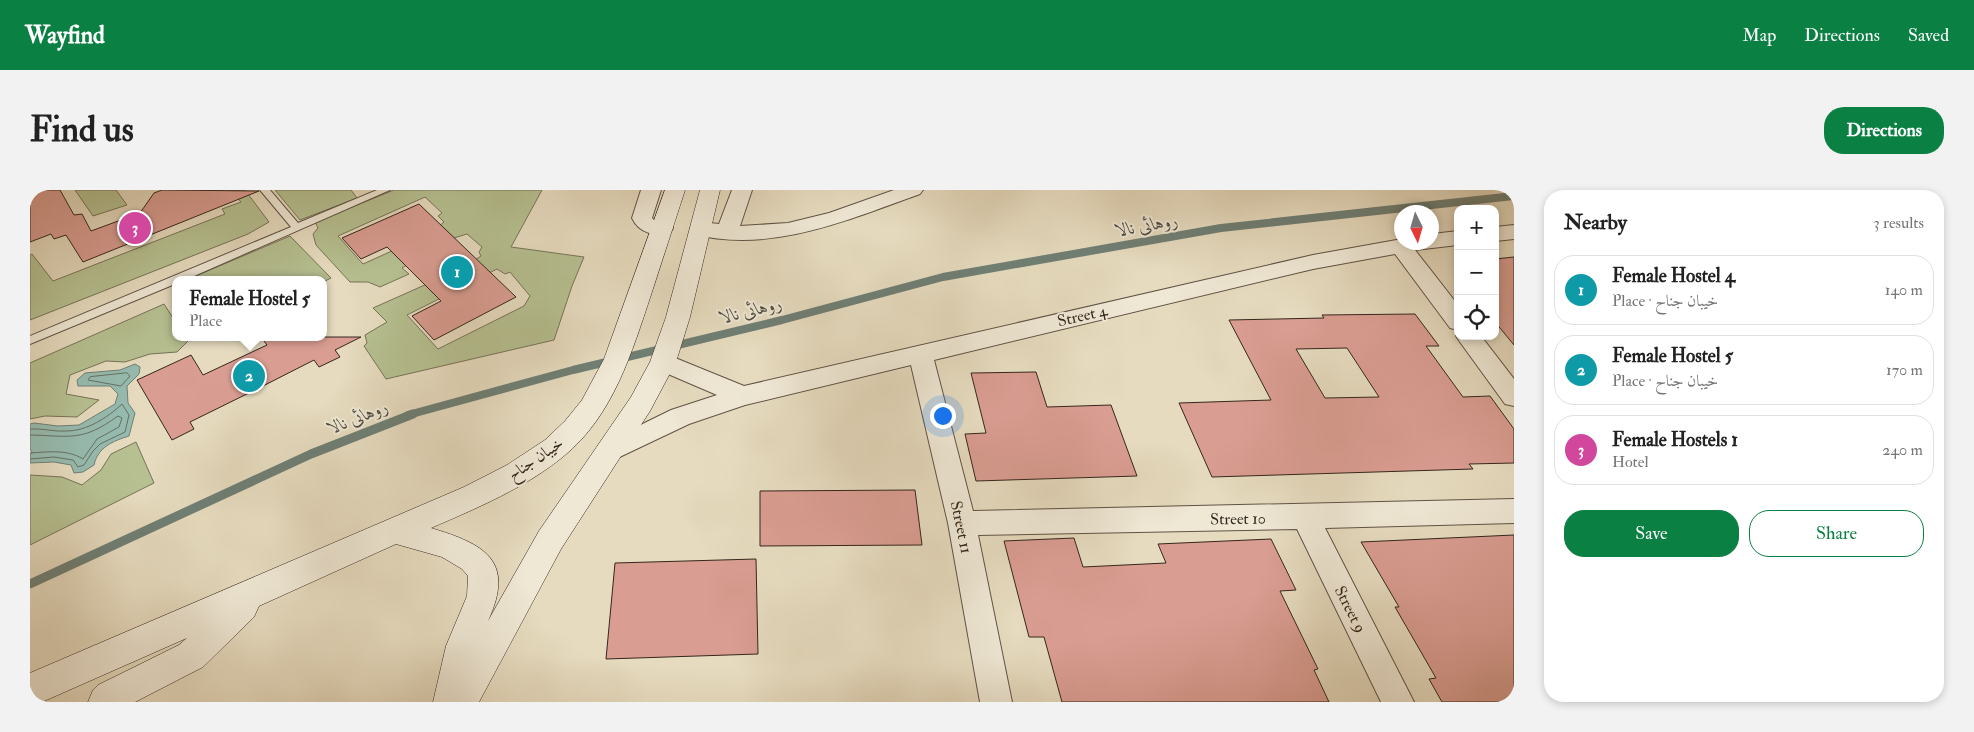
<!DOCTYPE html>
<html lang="en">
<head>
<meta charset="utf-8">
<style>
  :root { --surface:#fff; --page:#f2f2f2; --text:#222; --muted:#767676; --line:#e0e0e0; --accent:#0b8043 }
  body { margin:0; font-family:"IM FELL Double Pica",Amiri,serif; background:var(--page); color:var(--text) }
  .controls { position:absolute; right:15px; top:15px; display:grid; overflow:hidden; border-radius:10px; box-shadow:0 2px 8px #0003 }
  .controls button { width:45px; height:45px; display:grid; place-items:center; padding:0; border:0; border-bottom:1px solid var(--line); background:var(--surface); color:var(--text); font:25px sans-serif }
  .compass { position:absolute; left:1364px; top:15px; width:45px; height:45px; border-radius:50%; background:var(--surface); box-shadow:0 2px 8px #0003; rotate:175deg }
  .you { position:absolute; left:912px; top:225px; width:18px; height:18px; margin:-12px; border:4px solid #fff; border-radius:50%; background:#1a73e8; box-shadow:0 0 0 8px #1a73e833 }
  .badge { display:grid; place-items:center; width:32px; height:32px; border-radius:50%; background:var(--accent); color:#fff; font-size:16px; font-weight:700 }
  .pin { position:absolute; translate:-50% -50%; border:2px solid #fff; box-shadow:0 1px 5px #0006 }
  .popup { position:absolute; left:142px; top:86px; width:155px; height:65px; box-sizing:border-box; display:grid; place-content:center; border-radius:10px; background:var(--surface); filter:drop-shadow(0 1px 4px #0005); font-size:16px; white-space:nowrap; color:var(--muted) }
  .popup b { font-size:19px; color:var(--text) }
  .popup::after { content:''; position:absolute; left:50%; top:100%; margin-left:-10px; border:10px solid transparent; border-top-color:var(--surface) }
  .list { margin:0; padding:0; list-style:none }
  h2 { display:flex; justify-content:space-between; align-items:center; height:65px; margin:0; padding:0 20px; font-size:21px }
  h2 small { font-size:16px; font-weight:400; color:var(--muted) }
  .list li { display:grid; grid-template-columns:32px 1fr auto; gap:15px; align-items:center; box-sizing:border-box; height:70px; margin:0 10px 10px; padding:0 10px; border:1px solid var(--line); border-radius:20px }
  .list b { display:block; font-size:19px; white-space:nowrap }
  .list p { margin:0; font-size:16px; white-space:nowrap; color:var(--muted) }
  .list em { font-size:16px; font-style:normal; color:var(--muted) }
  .actions { display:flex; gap:10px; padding:15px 20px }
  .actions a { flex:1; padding:11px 0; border:1px solid var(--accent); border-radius:20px; text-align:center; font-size:18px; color:var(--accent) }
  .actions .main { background:var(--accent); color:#fff }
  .icon { flex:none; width:28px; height:28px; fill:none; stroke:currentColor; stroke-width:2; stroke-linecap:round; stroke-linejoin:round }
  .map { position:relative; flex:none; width:1484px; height:512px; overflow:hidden; border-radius:20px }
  header { display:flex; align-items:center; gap:30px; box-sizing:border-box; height:70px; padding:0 25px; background:var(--accent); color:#fff }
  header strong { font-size:24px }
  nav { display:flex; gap:28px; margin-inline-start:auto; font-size:18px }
  .intro { display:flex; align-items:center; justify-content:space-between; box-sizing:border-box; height:120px; padding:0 30px }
  h1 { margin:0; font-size:35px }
  .button { padding:12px 22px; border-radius:20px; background:var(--accent); color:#fff; font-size:18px; font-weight:700 }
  main { display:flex; gap:30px; padding:0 30px }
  aside { flex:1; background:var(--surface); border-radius:20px; box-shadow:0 2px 8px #0003 }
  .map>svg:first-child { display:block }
</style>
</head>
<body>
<header>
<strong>Wayfind</strong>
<nav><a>Map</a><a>Directions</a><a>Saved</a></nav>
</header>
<div class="intro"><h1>Find us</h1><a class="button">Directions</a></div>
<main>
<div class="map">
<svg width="1484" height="512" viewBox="0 0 1484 512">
  <rect width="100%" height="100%" fill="#e6dbbf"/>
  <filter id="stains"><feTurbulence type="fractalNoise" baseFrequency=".004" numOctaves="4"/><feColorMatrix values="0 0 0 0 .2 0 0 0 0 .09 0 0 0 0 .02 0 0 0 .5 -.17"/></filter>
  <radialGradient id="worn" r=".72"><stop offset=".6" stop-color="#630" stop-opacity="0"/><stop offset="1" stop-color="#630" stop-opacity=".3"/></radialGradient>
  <!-- green -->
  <g fill="#b6c091" stroke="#767358">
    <path d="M45 0H86L97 15 63 26Z"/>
    <path d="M200 0H215L239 32 218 44 0 130V65L2 64 23 91 195 24 192 19 211 12Z"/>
    <path d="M245 0H321L327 8 270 30Z"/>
    <path d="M364 0H512L481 57 554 67 542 96 524 150 356 189 334 156 337 153 335 145 357 132 343 118 397 94 413 107 377 125 408 159 494 116 500 106 480 82 475 84 467 79 459 83 445 70 451 66 449 62 452 57 437 44 424 48 409 36 414 32 408 26 412 23 395 7 308 46 333 74 364 60 379 74 372 78 379 84 350 97 338 92H320L286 55 283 44 288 38 285 32Z"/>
    <path d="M260 46 301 88 293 92V90H171L168 85Z"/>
    <path d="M134 114 145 131V147H156L158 151 147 162 120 164 95 172 76 171 40 185 36 204 69 210 47 227 15 226 0 229V173Z"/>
    <path d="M106 252 124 293 0 355V285L32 287 52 295 71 280 81 264Z"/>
  </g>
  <!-- water -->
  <path fill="#96bbaf" stroke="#6f7f75" d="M105 174 110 177 109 184 97 196 98 213 105 223 99 246C83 251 68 257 64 275L53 282 44 283 41 275 24 272 0 273V265L2 262 0 259V234L4 233 28 236 49 235 85 214 88 204 80 196H48L47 190 55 183 90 180Z"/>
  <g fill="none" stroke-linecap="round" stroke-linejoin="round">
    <!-- shore -->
    <g stroke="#667066" stroke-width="1">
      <path d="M97 183 100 186 91 196 58 190 60 187Z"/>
      <path d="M0 239C12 238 24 242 36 241 57 241 77 228 92 214L99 225 95 242 70 254 63 261 54 275 48 277 43 270 24 267 0 269"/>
      <path d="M0 245C41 246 52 252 88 226L92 228 89 237 67 249 53 269C37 259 18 262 0 263"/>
    </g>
    <!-- stream-far1 -->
    <path stroke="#6f7f75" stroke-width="8" d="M378 225 543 180 752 130 913 87 1191 38 1484 6"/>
    <!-- stream -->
    <path stroke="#6f7f75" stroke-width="9" d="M0 394 281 264 383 224"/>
  </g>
  <!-- building -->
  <g fill="#da9d92" stroke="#35261e" fill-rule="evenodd">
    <path d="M0 0H30L44 25 52 24 61 41 110 23 124 3 132 0 229 1 53 72 36 45 24 49 21 44 0 52Z"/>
    <path d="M389 14 486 107 404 150 382 126 411 111 357 57 331 69 312 48Z"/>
    <path d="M1484 67V155L1465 132V69Z"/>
    <path d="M1385 124 1409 156H1396L1433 207 1460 206 1484 239V273L1439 274 1443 279 1182 287 1149 213 1241 210 1199 130 1294 128 1292 125ZM1317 158 1349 207 1295 208 1266 159Z"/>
    <path d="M231 147H331L305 160 310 167 289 177 284 170 229 198 160 232 164 239 142 250 107 190 161 165 173 185 237 155Z"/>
    <path d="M1006 182 1017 217 1081 215 1107 286 946 291 935 244 956 243 941 183Z"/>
    <path d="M885 300 892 355 730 356V301Z"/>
    <path d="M1484 345V512H1412L1399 489 1406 488 1365 417H1369L1331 352Z"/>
    <path d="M1044 348 1053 377 1136 373 1128 354 1241 349 1266 400 1250 401 1288 479 1284 480 1299 512H1032L1014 447H999L974 351Z"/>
    <path d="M726 369 728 464 576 469 585 373Z"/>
  </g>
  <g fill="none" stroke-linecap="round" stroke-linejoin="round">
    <defs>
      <path id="service" d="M230 0H240L268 33 347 0H360L155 90H145V94L0 154V146L261 37Z"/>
      <g id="minor">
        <path d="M611 0H631L622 28 625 31 640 33 643 38 640 43C625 47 609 43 602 28Z"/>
        <path d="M702 0H722L710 36 758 33 799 23 864 0H893L890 4C817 30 741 64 663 44L660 39 663 34 670 32 689 34Z"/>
        <path d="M1484 35V49L1465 51V37Z"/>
        <path d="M1428 41V55L1385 60 1428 115V140L1420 138 1365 64 1283 79 904 170 943 321 1484 309V333L1295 338 1384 512H1351L1267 339 948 345 982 512H950L918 333 881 175 715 215 659 234 579 272 570 269 566 262 570 255 641 220 687 205 624 178 621 172 624 166 633 163 714 196 1283 65 1372 49V52H1402V44Z"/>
        <path d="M1428 143V146H1451L1484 189V216L1475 214 1430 152 1426 146Z"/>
      </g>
      <path id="secondary" d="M635 0H655C644 35 632 70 621 105 602 162 583 226 534 266 495 298 447 318 401 338 454 354 486 370 458 431L509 341 601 207 620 172 636 127 670 0H690L660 127 646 172 620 221 531 359 449 512H403L416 456 437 406 438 386 432 379 412 367 366 354 229 416 224 427 173 477 105 512H58L63 500 68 495 149 455 157 448 12 512H0V483L434 297 477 275 515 250 535 231 552 210 574 169Z"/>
    </defs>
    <!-- service casing -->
    <use href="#service" stroke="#615346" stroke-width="2"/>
    <!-- minor casing -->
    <use href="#minor" stroke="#615346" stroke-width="2"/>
    <!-- secondary casing -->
    <use href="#secondary" stroke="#35261e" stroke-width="1"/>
    <!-- service -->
    <use href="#service" fill="#efe8d5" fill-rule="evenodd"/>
    <!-- minor -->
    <use href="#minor" fill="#efe8d5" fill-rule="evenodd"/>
    <!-- secondary -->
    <use href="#secondary" fill="#efe8d5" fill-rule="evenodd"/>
  </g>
  <g text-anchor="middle" stroke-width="4" stroke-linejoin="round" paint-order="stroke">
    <!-- street labels -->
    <g font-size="16" fill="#35261e" stroke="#efe8d5">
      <text transform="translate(1052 125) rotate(-13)" y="6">Street 4</text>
      <text transform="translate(505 268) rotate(-34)" y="6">خیبان جناح</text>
      <text transform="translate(1208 328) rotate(-1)" y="6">Street 10</text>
      <text transform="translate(932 337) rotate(78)" y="6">Street 11</text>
      <text transform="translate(1321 419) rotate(63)" y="6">Street 9</text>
    </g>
    <!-- water labels -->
    <g font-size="18" font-style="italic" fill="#4d4b42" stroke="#efe8d5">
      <text transform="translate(1117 35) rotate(-10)" y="6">روہائی نالا</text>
      <text transform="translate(721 120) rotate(-14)" y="6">روہائی نالا</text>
      <text transform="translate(328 227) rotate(-22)" y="6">روہائی نالا</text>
    </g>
  </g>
  <rect width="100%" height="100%" filter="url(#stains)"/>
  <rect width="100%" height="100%" fill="url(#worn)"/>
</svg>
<div class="controls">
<button>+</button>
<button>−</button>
<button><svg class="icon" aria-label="locate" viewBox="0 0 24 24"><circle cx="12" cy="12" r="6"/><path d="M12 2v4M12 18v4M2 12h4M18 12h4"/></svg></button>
</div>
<svg class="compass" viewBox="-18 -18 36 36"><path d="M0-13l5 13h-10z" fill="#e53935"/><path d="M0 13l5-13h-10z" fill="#767676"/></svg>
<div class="you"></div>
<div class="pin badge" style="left:427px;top:82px;background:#0f9aa8">1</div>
<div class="pin badge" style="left:219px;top:186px;background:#0f9aa8">2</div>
<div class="popup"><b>Female Hostel 5</b>Place</div>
<div class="pin badge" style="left:105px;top:38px;background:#d1479c">3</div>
</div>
<aside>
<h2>Nearby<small>3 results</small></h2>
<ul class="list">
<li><span class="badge" style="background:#0f9aa8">1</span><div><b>Female Hostel 4</b><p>Place · خیبان جناح</p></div><em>140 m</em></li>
<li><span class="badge" style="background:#0f9aa8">2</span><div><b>Female Hostel 5</b><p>Place · خیبان جناح</p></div><em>170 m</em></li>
<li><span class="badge" style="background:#d1479c">3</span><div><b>Female Hostels 1</b><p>Hotel</p></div><em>240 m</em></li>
</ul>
<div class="actions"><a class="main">Save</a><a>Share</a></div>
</aside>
</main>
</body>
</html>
